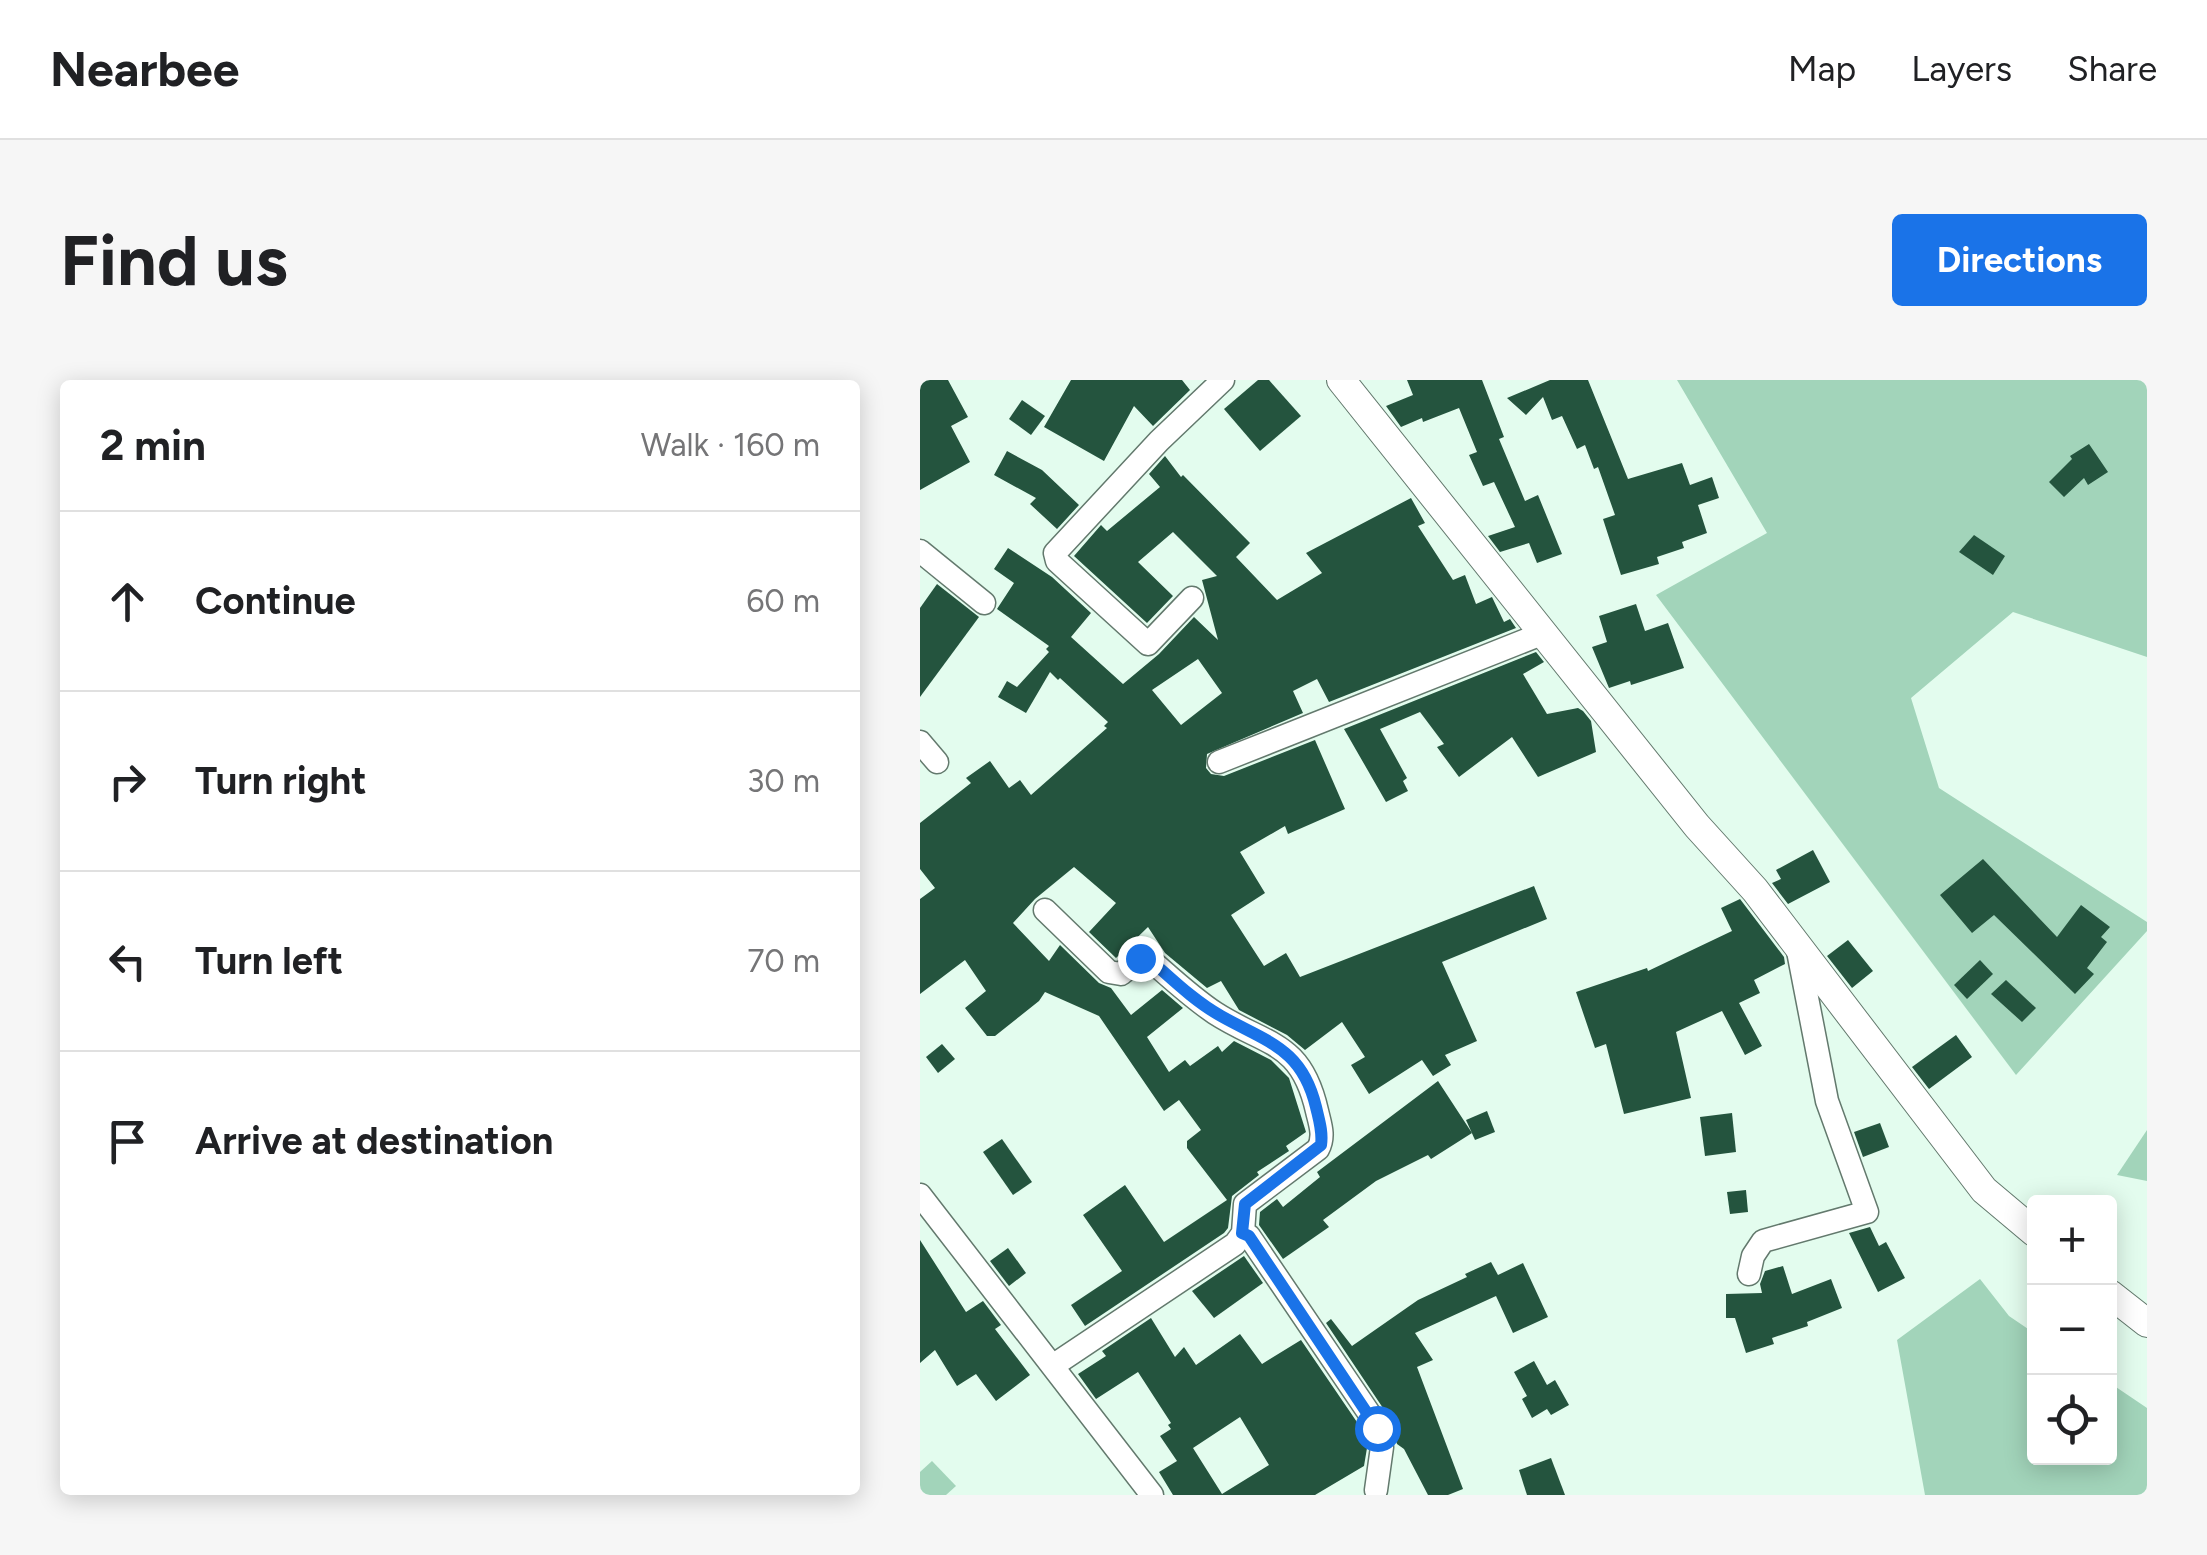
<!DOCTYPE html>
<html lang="en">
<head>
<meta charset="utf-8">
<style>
  :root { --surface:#fff; --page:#f6f6f6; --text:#202124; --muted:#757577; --line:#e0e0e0; --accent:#1a73e8 }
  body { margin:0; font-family:Figtree,sans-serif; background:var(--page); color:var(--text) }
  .controls { position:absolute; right:30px; bottom:30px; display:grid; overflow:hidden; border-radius:10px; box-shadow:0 5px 25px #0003 }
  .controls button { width:90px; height:90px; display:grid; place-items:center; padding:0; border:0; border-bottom:2px solid var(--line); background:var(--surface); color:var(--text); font:50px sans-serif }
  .stop { position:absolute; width:30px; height:30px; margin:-22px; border:8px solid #1a73e8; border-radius:50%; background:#fff }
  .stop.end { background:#1a73e8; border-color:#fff; box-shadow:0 2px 10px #0008 }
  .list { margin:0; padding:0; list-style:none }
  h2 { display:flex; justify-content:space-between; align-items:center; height:130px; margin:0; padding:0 40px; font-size:42px }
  h2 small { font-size:32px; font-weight:400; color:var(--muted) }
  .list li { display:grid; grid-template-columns:65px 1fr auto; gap:30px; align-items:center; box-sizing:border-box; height:180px; padding:0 40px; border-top:2px solid var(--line) }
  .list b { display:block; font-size:38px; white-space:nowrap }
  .list em { font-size:32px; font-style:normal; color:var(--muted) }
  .icon { flex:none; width:55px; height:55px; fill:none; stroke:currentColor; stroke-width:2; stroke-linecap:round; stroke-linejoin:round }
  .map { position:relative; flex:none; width:1227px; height:1115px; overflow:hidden; border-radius:10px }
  header { display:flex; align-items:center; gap:60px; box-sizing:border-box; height:140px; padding:0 50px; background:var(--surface); border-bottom:2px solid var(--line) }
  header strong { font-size:48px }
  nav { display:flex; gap:55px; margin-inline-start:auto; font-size:35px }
  .intro { display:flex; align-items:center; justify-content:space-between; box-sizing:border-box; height:240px; padding:0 60px }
  h1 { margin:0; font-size:70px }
  .button { padding:25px 45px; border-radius:10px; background:var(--accent); color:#fff; font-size:35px; font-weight:700 }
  main { display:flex; gap:60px; padding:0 60px }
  aside { flex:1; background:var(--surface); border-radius:10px; box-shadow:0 5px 25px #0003 }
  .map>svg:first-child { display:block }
</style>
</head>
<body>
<header>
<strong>Nearbee</strong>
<nav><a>Map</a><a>Layers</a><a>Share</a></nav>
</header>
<div class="intro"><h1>Find us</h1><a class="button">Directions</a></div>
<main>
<aside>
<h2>2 min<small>Walk · 160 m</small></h2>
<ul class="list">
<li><svg class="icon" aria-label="ahead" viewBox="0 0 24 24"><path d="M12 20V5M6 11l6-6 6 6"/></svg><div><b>Continue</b></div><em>60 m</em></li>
<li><svg class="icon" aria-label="right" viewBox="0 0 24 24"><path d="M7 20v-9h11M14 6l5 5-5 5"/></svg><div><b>Turn right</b></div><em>30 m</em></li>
<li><svg class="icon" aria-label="left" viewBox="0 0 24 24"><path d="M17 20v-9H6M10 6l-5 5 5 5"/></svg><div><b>Turn left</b></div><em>70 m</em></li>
<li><svg class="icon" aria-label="arrive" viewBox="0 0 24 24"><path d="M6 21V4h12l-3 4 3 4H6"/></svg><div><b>Arrive at destination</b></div></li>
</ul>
</aside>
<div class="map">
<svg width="1227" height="1115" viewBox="0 0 1227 1115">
  <rect width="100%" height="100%" fill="#e3fcee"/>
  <!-- green -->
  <g fill="#a2d4ba">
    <path d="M757 0H1227V277L1093 232 991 318 1019 408 1227 542V551L1096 695 736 215 847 153Z"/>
    <path d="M1227 750V801L1197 795Z"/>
    <path d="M1060 899 1089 936 1114 953V1078H1190V1003L1227 1028V1115H1005L977 960Z"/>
    <path d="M12 1081 36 1106 26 1115H0V1092Z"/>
  </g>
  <!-- building -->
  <g fill="#24543e" fill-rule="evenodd">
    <path d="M0 0H28L48 37 31 46 50 82 0 110Z"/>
    <path d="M151 0H262L270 10 233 46 214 26 184 81 124 47Z"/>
    <path d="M338 0H349L381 36 340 71 304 29Z"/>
    <path d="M487 0H562L584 57 579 59 605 121 618 115 642 174 617 183 609 163 580 172 568 156 595 147 574 102 563 106 549 75 557 72 539 28 503 42 502 38 481 47 466 26 493 15Z"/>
    <path d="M630 0H668L708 99 762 83 770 105 792 97 799 118 778 125 787 153 762 162 764 168 737 177 739 184 701 195 683 139 695 135 678 87 674 89 665 65 657 69 642 36 632 40 623 17 606 35 587 18Z"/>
    <path d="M102 20 125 36 111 55 89 39Z"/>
    <path d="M1169 64 1188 92 1168 105 1164 98 1144 117 1129 102 1152 79 1150 76Z"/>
    <path d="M87 71 122 90 159 125 137 149 110 124 116 118 74 95Z"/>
    <path d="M245 76 261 97 263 95 330 163 316 177 357 220 402 193 386 173 491 118 505 143 498 146 533 200 545 195 556 224 572 217 584 242 590 239 596 248 409 322 397 299 373 311 383 333 287 374 286 388 291 394 304 396 395 360 425 429 368 454 365 446 320 472 345 513 311 535 344 586 366 573 380 597 614 506 627 539 522 582 557 661 525 675 531 685 513 696 502 680 449 714 431 685 445 677 422 642 385 670 367 655 319 630 301 601 287 608 245 573 228 547 196 578 169 552 196 523 154 487 115 519 93 543 129 581 140 565 179 603 191 608 211 635 242 610 263 628 227 657 249 692 265 680 270 686 298 666 302 672 314 661 351 680 369 698 386 752 366 766 369 771 337 792 339 795 312 816 308 848 304 853 165 946 151 925 202 891 163 835 205 805 244 862 307 820 267 768V761L281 750 259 720 244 731 179 636 125 612 119 621 75 656H67L45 628 66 611 45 580 0 614V519L15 508 0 489V443L51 403 46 398 70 381 89 408 100 400 111 415 187 348 184 346 188 342 140 298 138 300 130 292 106 333 78 317 87 301 97 307 129 272 126 269 129 266 77 229 94 203 74 189 88 168 132 197 171 233 151 257 203 304 239 274 274 237 298 260 282 200 297 196 253 152 218 182 253 216 227 243 154 176 181 145 187 151 240 107 229 94ZM278 279 302 313 261 345 232 310Z"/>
    <path d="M1054 155 1085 176 1073 195 1039 172Z"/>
    <path d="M17 204 59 237 0 317V228Z"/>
    <path d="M716 224 725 251 748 243 764 288 711 305 710 301 689 308 672 267 687 262 679 236Z"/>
    <path d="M616 272 624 282 603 294 627 334 658 328 663 331 671 341 676 372 618 397 592 357 539 397 517 367 524 364 500 332 460 349 487 398 483 401 488 411 466 422 424 349Z"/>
    <path d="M893 470 910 502 868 524 852 503 861 499 856 490Z"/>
    <path d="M1063 479 1137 557 1161 525 1190 547 1181 557 1187 562 1167 588 1174 594 1155 614 1074 535 1052 553 1020 515Z"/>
    <path d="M820 519 864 577 865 584 834 600 840 613 819 623 842 666 825 675 802 631 756 652 771 718 704 734 686 664 675 668 656 612 727 588 728 591 812 551 801 528Z"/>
    <path d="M928 560 953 591 932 608 907 576Z"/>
    <path d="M1060 580 1073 594 1047 619 1034 605Z"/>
    <path d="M1086 600 1116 628 1102 642 1071 614Z"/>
    <path d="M1036 655 1052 677 1009 709 992 687Z"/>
    <path d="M22 664 35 679 18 693 6 677Z"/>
    <path d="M518 701 552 753 511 779 508 775 456 801 403 840 409 847 363 879 339 845 340 832 357 819 363 827 400 797 397 792Z"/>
    <path d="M567 731 575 752 555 760 546 740Z"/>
    <path d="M812 733 816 772 785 776 780 737Z"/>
    <path d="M960 743 969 767 943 777 934 752Z"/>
    <path d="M82 759 112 802 93 815 63 772Z"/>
    <path d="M826 810 828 832 810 834 807 812Z"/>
    <path d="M950 847 959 866 966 862 985 898 958 912 929 853Z"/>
    <path d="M0 860 46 932 63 921 81 945 75 949 110 995 76 1021 56 994 37 1006 15 970 0 983Z"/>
    <path d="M88 868 106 893 89 906 70 881Z"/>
    <path d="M324 876 343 903 294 938 272 911Z"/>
    <path d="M571 882 578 895 603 883 628 937 593 953 576 916 495 953 513 980 497 987 543 1109 528 1115H508L484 1069 477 1064 467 1034 406 943 411 939 432 966 498 920 547 897 545 894Z"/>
    <path d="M863 886 872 914 911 899 922 928 887 942 888 946 852 958 854 964 826 973 815 938H806V914L842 913 840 904 845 891Z"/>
    <path d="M231 938 255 977 264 967 276 985 320 954 342 984 381 960 441 1048 447 1068 444 1086 395 1115H253L239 1092 257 1081 240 1056 251 1049 248 1045 251 1043 218 992 176 1019 158 994 186 976 182 971ZM320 1037 349 1085 302 1114 273 1068Z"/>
    <path d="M614 981 627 1005 635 1000 649 1025 631 1035 627 1029 612 1038 602 1019 607 1016 594 992Z"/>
    <path d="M631 1078 645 1115H607L599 1090Z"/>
  </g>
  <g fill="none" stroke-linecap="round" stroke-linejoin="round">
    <defs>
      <g id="minor">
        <path d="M0 171 64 223"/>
        <path d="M272 218 228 264 137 181 135 173 239 61 303 0"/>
        <path d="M0 362 17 382"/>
        <path d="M299 382 624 253"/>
        <path d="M125 530 189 592 201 594 220 578H228C250 597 271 617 295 633 346 666 381 660 397 731 400 744 405 756 398 769L325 824 323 853 315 864 134 985"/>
        <path d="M0 815 232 1115"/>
        <path d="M323 853 329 856 455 1042 462 1067 456 1110"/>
        <path d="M829 894 833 876 843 861 947 832 907 721 877 566"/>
      </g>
      <g id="tertiary">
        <path d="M421 0 777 446 835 510 1064 810 1114 852"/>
        <path d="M1190 914 1227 943"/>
      </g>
    </defs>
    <!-- minor casing -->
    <use href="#minor" stroke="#63796d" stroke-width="25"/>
    <!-- tertiary casing -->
    <use href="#tertiary" stroke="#63796d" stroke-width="30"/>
    <!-- minor -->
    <use href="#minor" stroke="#fff" stroke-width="22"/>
    <!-- tertiary -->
    <use href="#tertiary" stroke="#fff" stroke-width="28"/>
  </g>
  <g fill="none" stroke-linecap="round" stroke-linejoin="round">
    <!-- route -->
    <path stroke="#1a73e8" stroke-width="12" d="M220 578H228C251 598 274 621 301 636 347 662 382 668 396 727 399 740 403 752 401 765L325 824 322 853 329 856 457 1048"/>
  </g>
</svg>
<div class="controls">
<button>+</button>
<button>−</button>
<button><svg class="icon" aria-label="locate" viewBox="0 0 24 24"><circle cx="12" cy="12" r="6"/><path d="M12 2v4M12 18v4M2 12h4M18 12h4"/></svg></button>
</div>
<div class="stop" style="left:457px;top:1048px"></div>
<div class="stop end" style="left:220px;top:578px"></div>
</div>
</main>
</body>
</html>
